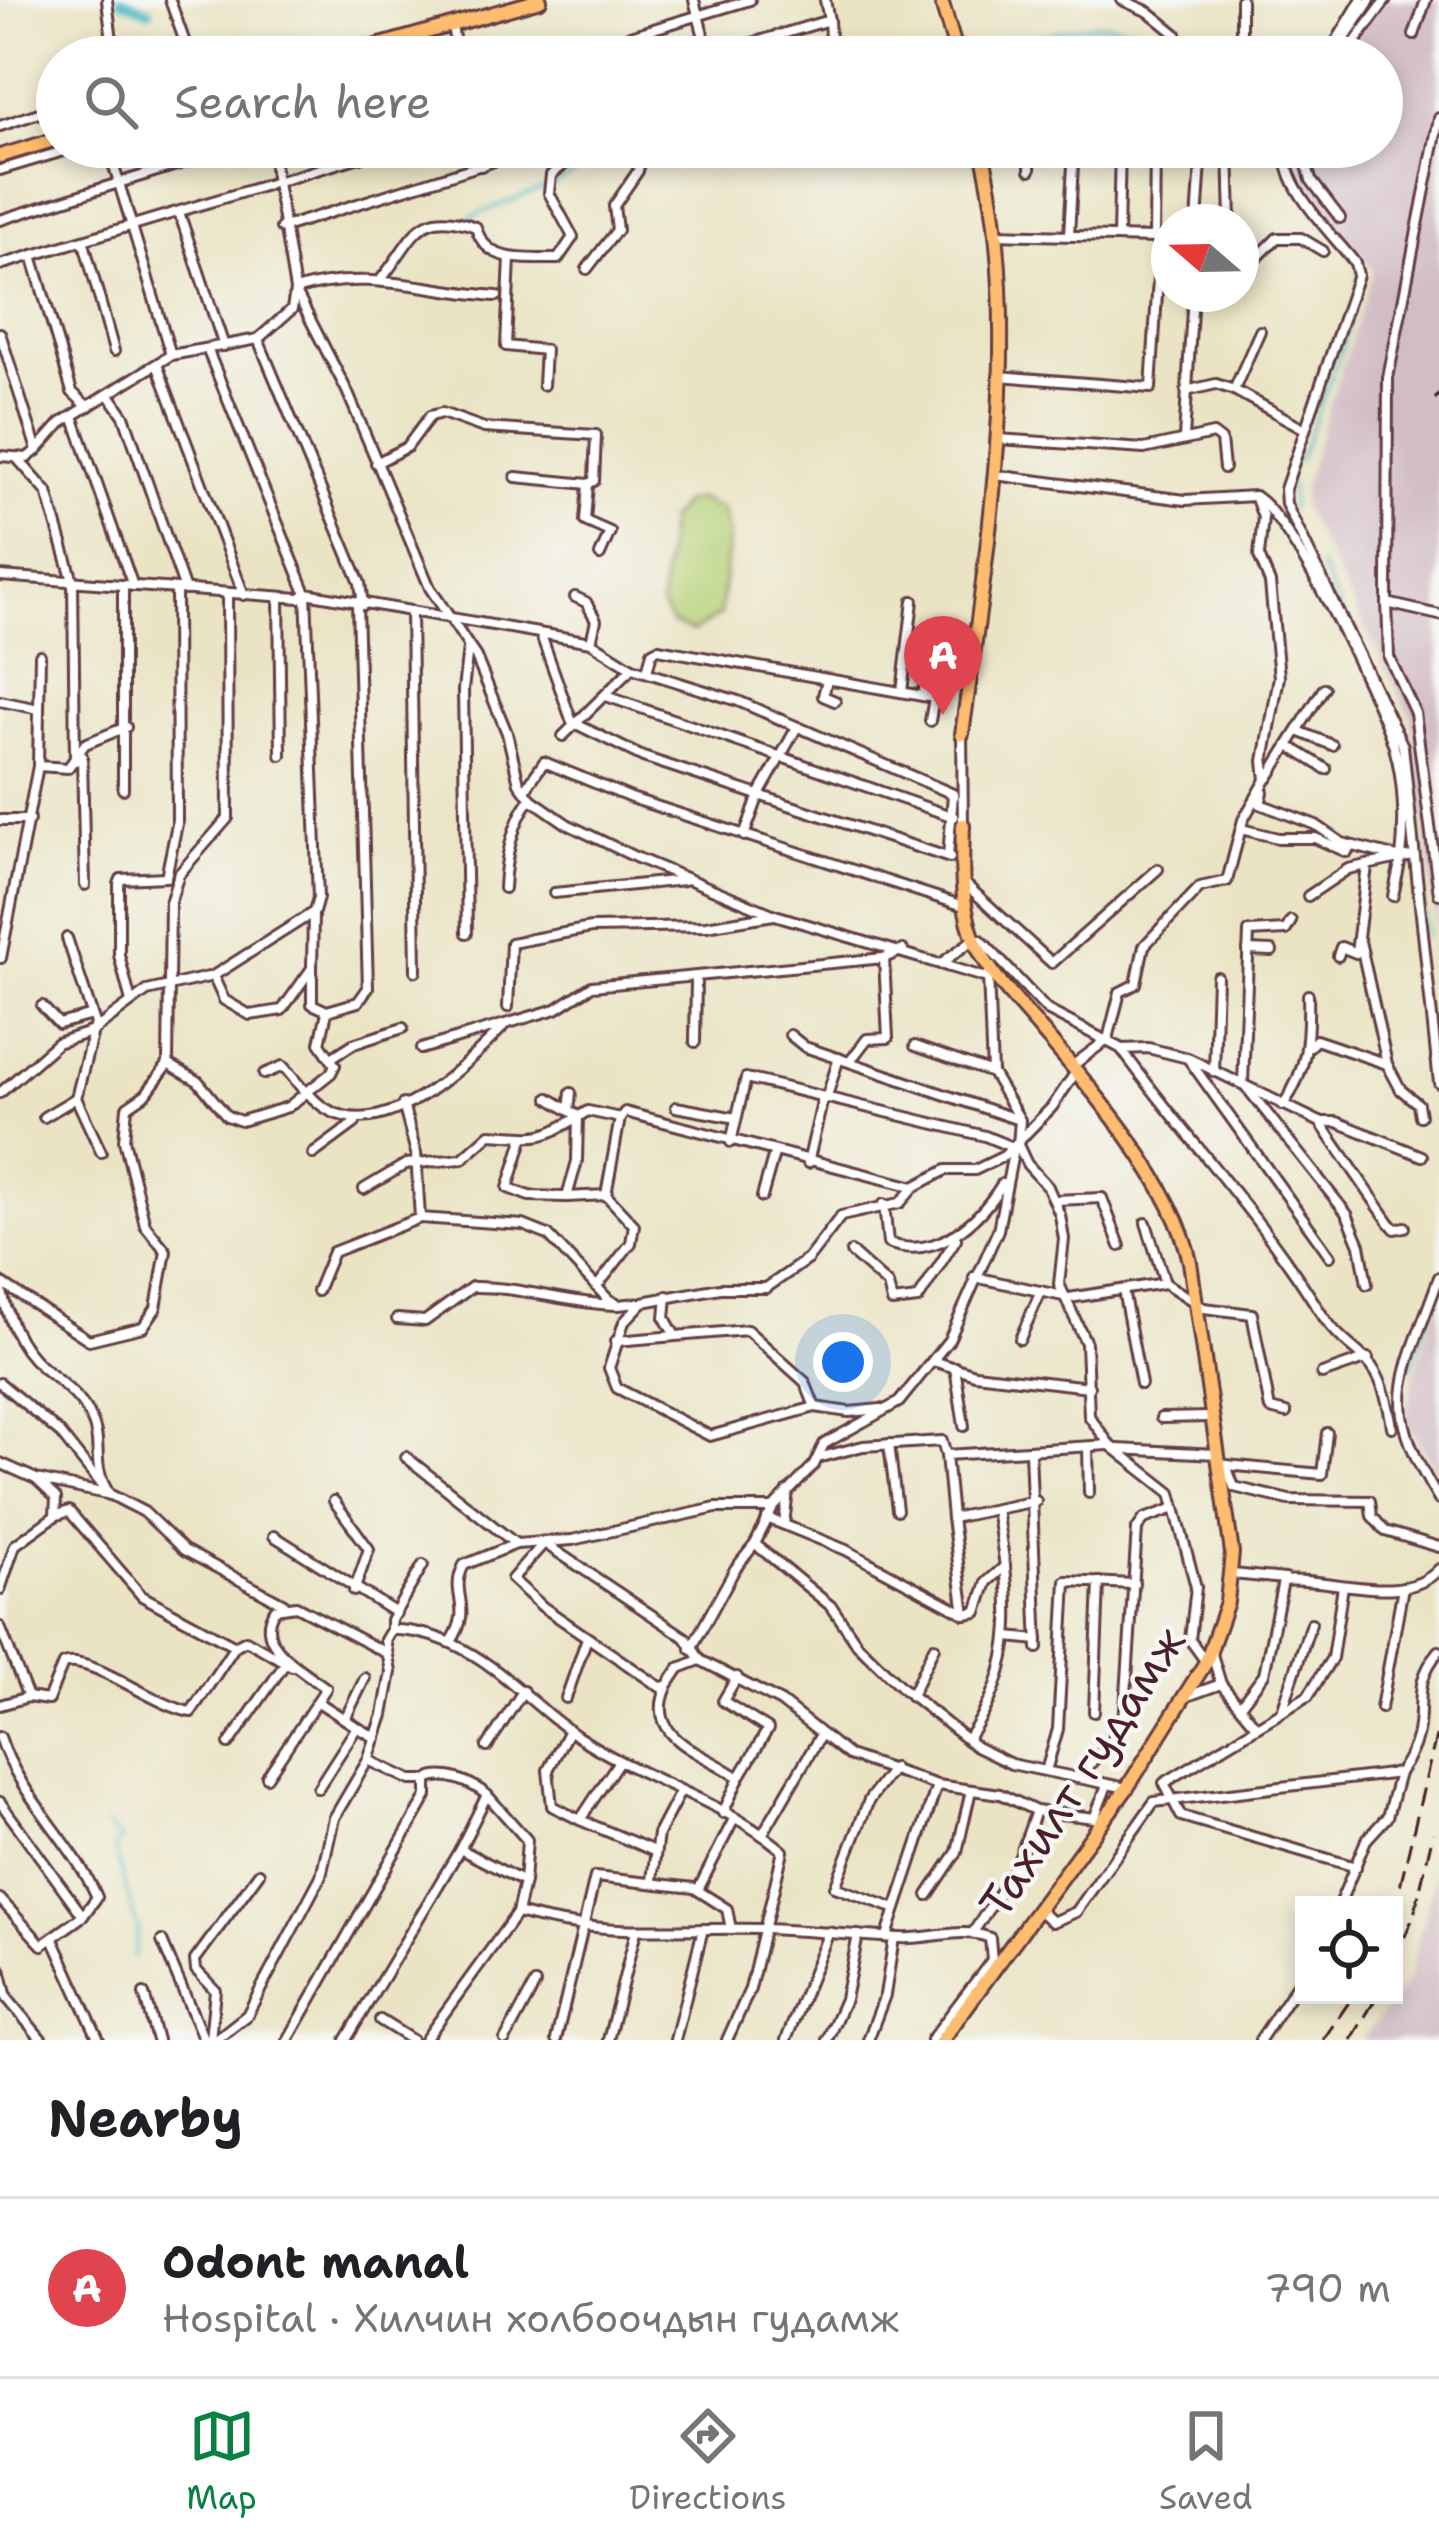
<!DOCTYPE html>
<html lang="en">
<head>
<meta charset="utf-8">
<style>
  :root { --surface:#fff; --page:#f6f6f6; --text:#202124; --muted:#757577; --line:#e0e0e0; --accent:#0b8043 }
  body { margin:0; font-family:"Shantell Sans",sans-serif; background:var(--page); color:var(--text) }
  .controls { position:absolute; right:36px; bottom:36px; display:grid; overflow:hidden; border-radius:0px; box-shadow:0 6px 18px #0003 }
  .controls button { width:108px; height:108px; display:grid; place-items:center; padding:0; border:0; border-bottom:3px solid var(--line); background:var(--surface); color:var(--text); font:60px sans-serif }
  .compass { position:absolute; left:1151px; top:204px; width:108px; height:108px; border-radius:50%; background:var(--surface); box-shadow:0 6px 18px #0003; rotate:290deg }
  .you { position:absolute; left:843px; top:1362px; width:42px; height:42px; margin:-30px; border:9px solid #fff; border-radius:50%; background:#1a73e8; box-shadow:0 0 0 18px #1a73e833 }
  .badge { display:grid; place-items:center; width:78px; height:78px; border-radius:50%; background:var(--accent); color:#fff; font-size:39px; font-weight:700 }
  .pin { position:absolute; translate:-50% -99px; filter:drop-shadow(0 3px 6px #0008) }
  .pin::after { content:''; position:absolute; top:63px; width:42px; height:36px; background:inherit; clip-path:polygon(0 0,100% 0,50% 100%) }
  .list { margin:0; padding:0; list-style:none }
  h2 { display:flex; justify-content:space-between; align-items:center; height:156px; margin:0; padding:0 48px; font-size:51px }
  h2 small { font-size:39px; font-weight:400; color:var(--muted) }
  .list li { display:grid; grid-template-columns:78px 1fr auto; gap:36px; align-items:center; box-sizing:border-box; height:180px; padding:0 48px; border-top:3px solid var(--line) }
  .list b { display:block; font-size:45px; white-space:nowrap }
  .list p { margin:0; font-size:39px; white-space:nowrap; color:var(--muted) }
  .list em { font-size:39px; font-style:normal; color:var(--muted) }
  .icon { flex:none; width:66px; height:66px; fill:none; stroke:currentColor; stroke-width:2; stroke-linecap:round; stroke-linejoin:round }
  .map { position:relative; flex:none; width:1439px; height:2040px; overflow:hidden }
  .search { position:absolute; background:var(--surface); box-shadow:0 6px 18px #0003; left:36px; right:36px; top:36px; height:132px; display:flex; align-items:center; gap:30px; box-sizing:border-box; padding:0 42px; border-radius:66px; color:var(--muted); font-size:45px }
  .sheet { height:336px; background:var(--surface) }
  nav { display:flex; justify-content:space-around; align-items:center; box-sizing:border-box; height:168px; border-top:3px solid var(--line); background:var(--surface); font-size:33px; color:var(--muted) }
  nav a { display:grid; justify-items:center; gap:6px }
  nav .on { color:var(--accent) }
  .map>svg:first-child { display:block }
</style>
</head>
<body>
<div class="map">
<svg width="1439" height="2040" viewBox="0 0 1439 2040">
  <rect width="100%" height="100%" fill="#f6f6f2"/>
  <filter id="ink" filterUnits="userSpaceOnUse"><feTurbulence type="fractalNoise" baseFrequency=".00833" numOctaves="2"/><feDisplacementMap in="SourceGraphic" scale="24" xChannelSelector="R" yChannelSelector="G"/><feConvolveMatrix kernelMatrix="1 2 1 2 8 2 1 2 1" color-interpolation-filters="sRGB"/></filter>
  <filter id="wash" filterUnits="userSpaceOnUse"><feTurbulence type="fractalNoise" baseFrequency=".004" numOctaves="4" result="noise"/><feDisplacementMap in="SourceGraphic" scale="48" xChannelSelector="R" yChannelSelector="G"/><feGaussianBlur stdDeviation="2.7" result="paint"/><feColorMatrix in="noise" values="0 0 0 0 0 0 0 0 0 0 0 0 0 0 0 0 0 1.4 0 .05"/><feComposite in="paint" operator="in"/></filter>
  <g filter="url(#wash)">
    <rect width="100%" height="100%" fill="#eae4c4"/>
    <!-- industrial -->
    <g fill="#d2bdc5">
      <path d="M1378 0H1439V950L1411 716 1302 506V490L1373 271 1307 183 1297 147H1382V57H1344Z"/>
      <path d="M1439 1295V1475L1407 1424 1410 1388Z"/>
      <path d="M1439 1858V2040H1361L1407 1983Z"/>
    </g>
    <!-- green -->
    <path fill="#b7d278" stroke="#807852" stroke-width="3" d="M699 499 722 510 729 535 720 615 693 632 671 623 661 605 669 520 684 502Z"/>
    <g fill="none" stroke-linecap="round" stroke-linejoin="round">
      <!-- stream -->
      <g stroke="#4dbac7" stroke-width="3">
        <path d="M975 57C1071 30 1104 0 1192 57"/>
        <path d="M1275 147 1283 156"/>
        <path d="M1291 169 1292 147"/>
        <path d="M553 185 621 147"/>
        <path d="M1312 205 1333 231"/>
        <path d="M464 219 544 188"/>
        <path d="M1298 462C1312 424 1370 294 1357 261"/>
        <path d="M1291 483V509"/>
        <path d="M1320 566 1408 748 1427 937"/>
        <path d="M1410 1370 1434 1300"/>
        <path d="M106 1825 121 1839 114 1848 138 1930 134 1957"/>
      </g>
      <!-- river -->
      <path stroke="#4dbac7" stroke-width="10" d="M121 0 149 11"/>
    </g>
  </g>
  <g filter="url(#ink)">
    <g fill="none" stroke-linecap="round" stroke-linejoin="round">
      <defs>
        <g id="minor">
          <path d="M107 0 114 57"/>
          <path d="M170 0 190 57"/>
          <path d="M694 0 709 56 829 20 825 0"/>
          <path d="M1122 0 1149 12 1176 34"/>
          <path d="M1241 0V57"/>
          <path d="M452 25 457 57"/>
          <path d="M1414 35 1426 0"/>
          <path d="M560 57 750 0"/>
          <path d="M820 57 830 39 829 20"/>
          <path d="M1327 57 1361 0"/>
          <path d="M1333 57 1370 0"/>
          <path d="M1344 57 1386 0"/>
          <path d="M1439 118 1388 378 1387 603 1389 657 1415 713 1439 894"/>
          <path d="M0 126 57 107"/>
          <path d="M108 147 171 355"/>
          <path d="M271 147 295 290 347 391 430 588 476 657 507 733 519 783 531 799 567 824 635 857 775 915 987 978"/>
          <path d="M476 147 481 166"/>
          <path d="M606 147 633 161 652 147"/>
          <path d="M1229 147 1231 222"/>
          <path d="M1286 147C1281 187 1332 233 1355 263L1358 275 1285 489 1286 504 1403 746 1439 1083"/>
          <path d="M1302 147 1311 180 1340 218"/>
          <path d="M0 170 77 147"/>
          <path d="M1030 170 1031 147"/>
          <path d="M180 215 224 346"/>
          <path d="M0 220 234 147"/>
          <path d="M1197 222 1202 147"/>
          <path d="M281 228 539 147"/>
          <path d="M995 234 1154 238"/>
          <path d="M1069 235 1074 147"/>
          <path d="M1118 237 1120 147"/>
          <path d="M84 243 114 351"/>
          <path d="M32 255 72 392 88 407"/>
          <path d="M510 258 506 346 545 350 543 385"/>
          <path d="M1241 261 1259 256 1277 238H1301L1323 251"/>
          <path d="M0 265 393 147"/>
          <path d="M587 269 617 230 614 206 638 171 640 160"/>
          <path d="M382 278C414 239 417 205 476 227 486 265 526 258 558 259L573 237 549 193 551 175 586 147"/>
          <path d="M295 290C364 268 426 291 497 296"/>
          <path d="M0 333 37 450 27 458 0 456"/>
          <path d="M258 339 360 583 363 605"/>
          <path d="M158 367 244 595"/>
          <path d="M998 376 1151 388 1160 247 1154 238 1155 147"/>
          <path d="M1234 390 1305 429"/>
          <path d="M1186 391 1216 384 1234 390 1260 331"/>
          <path d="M110 396 124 416 185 590"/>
          <path d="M73 416 133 586"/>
          <path d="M1184 438 1193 294"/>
          <path d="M998 439 1144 449 1213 434 1221 440 1224 468"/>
          <path d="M37 450 61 423 171 355 258 339 292 309 295 291"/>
          <path d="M17 458 47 492 73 581 75 761"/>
          <path d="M376 463 407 447 430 416 442 413 484 428 596 435 594 481 588 484 516 477"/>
          <path d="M995 475 1185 500 1255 496 1263 517 1259 556 1270 583 1279 677 1264 761 1266 780 1243 820 1227 881 1200 887 1144 946 1136 984 1120 992 1108 1039 1072 1066"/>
          <path d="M588 484 585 521 610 532 600 555"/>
          <path d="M1256 497C1293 520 1380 701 1394 747 1404 781 1405 824 1401 858"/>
          <path d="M0 576 300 598 306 593 591 642 632 668 738 701 953 794 948 857"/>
          <path d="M123 586V789"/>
          <path d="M279 597 281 755"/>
          <path d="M575 597 586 602 596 620 591 642"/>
          <path d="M1387 603 1439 615"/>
          <path d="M411 611 416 971"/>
          <path d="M541 635 572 722 643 757 950 858"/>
          <path d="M647 672 652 652 658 649 934 698 930 721"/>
          <path d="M827 680 823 696 835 701"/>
          <path d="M902 692 913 601"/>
          <path d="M606 696 954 817"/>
          <path d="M923 696 933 625"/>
          <path d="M0 701 39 709"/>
          <path d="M1298 731 1332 745"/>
          <path d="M962 734 963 825"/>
          <path d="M563 736 632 668"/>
          <path d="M1289 746 1326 769"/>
          <path d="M82 756 85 885"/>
          <path d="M38 766 68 768 85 744 126 727"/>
          <path d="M1268 778 1324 688"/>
          <path d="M525 790 544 762 631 798 964 906"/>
          <path d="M1263 792 1260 804 1316 825 1342 843 1401 858"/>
          <path d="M0 820H29"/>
          <path d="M1241 829 1278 838H1315L1347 852 1350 846"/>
          <path d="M744 836 759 795 797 727"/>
          <path d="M166 877 177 824 176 589"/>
          <path d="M963 882 1052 963 1158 869"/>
          <path d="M504 888C505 861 513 819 531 799"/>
          <path d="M554 893 684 880"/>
          <path d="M1308 896 1348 869 1399 858"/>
          <path d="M1393 896 1401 858 1414 856"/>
          <path d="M1291 921 1286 930 1249 932 1243 1083 1347 1214 1360 1245 1367 1284"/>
          <path d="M467 933 463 690 468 648"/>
          <path d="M1360 941 1387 1064"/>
          <path d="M1248 950 1272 951"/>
          <path d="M1338 956 1341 947 1356 953 1367 866"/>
          <path d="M1 958 38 766 40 655"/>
          <path d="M943 962 974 939 981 940 1047 1010 1122 1049 1148 1048 1188 1058 1320 1122H1337L1422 1156"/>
          <path d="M312 968V1004L327 1011 358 1002 368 988 357 604"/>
          <path d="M988 975 992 1073 1020 1120 1018 1145 1027 1164 1048 1187 1060 1215 1064 1239 1059 1284 1086 1343 1089 1416 1110 1445 1171 1493 1196 1587 1190 1640 1206 1662"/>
          <path d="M213 976 224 1000 250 1015 282 1010 312 968 313 914"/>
          <path d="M131 1002 119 955V884L121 879 166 877"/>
          <path d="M42 1006 59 1024 92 1015"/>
          <path d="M508 1007 511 943 591 928 706 926 774 915"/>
          <path d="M790 1035 805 1047 1019 1120"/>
          <path d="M695 1042 696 979"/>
          <path d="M915 1046 992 1073"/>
          <path d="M1309 1047 1316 1040 1387 1064 1401 1090 1418 1104 1420 1116"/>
          <path d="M421 1049 556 1009 592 986 884 958 903 950"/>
          <path d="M1122 1050C1186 1138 1260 1215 1317 1307 1353 1365 1379 1342 1392 1427"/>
          <path d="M331 1058 353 1044 403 1028"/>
          <path d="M851 1060 867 1039 888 1038 884 958"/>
          <path d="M1189 1060 1330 1256"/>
          <path d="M168 1064 198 1081 227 1116 241 1121 288 1107 331 1073 335 1065 320 1043 327 1012"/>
          <path d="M1214 1072 1217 977"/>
          <path d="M264 1074 283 1066 306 1093"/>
          <path d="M307 1092C365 1161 457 1075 502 1028"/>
          <path d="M0 1093 57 1043 93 1031 147 991 213 976 314 912 318 898 306 593 208 351"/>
          <path d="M76 1098 101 1152"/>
          <path d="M549 1098 578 1116 577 1161 567 1197 529 1196 508 1188 524 1136C549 1139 566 1123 588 1111L620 1118 625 1112 914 1187 946 1170H975L1004 1156 1052 1107 1076 1072"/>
          <path d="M826 1099 839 1058"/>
          <path d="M1283 1105C1308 1070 1309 1037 1308 995"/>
          <path d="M676 1107 736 1118"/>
          <path d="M569 1110 571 1093"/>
          <path d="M44 1117 76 1098 95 1023 67 938"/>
          <path d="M1320 1122 1389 1222 1395 1229 1405 1227"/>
          <path d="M731 1142 746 1078 985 1136 1014 1148 998 1230 949 1340 899 1402 824 1444 814 1465 773 1508 755 1544 832 1607 858 1645 901 1687 976 1747 1011 1764 1127 1788"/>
          <path d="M313 1154 355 1123"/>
          <path d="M808 1163 823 1098"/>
          <path d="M364 1189 406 1164 462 1159 490 1134 524 1136"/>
          <path d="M567 1197 606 1195 620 1118"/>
          <path d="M762 1197 774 1154"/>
          <path d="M1055 1200 1102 1198 1120 1246"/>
          <path d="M884 1204 888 1243C935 1261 978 1223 1002 1184"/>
          <path d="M420 1218 523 1225 548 1235 608 1299 618 1305 638 1303"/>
          <path d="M1146 1223 1165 1283"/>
          <path d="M851 1252 888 1285 892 1302 918 1299 956 1239"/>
          <path d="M974 1277 1063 1296"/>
          <path d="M1439 1277C1403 1380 1378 1400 1439 1500"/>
          <path d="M0 1282 89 1340 143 1327 156 1308 166 1251 145 1225 124 1140 127 1107 146 1094 168 1064 170 903 179 874 228 818 227 594"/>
          <path d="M0 1284C7 1315 17 1346 42 1367 62 1384 83 1397 93 1423 103 1446 90 1466 110 1495"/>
          <path d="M599 1284 631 1243 634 1225 606 1195"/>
          <path d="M1123 1290 1141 1384"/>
          <path d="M317 1291 333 1252 420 1218 416 1153 403 1104"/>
          <path d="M667 1296 665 1318 674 1334"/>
          <path d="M1069 1298 1165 1283 1204 1308 1252 1314 1270 1409 1286 1413"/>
          <path d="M397 1319 425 1321 472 1287C521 1286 567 1304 617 1305"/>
          <path d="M1020 1339 1041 1291"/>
          <path d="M616 1341 747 1330 805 1382 815 1407"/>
          <path d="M933 1361 975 1374 1089 1387"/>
          <path d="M955 1367 964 1426"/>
          <path d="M1322 1374 1368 1358"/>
          <path d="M0 1383 60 1433 102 1486"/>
          <path d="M881 1409 849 1412 815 1407 710 1436 617 1388 609 1368 624 1322 643 1302 720 1288H766L808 1259 841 1216 900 1203 914 1187"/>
          <path d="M1161 1418 1211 1417"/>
          <path d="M889 1444 897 1510"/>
          <path d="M1088 1447 1089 1493"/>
          <path d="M1118 1449 1217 1454"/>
          <path d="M1030 1451 1038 1648"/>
          <path d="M946 1455 952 1518 996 1509"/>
          <path d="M406 1457 516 1544 572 1540 716 1508H771"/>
          <path d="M818 1458 863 1446 942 1441 946 1455 1109 1445"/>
          <path d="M1218 1461 1226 1465 1234 1487 1289 1500 1370 1501 1372 1516 1385 1531 1439 1547"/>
          <path d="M0 1463 36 1479 111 1495 144 1512 184 1550 284 1604"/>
          <path d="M1226 1465 1322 1474 1327 1433"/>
          <path d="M334 1501 369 1549 354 1591"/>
          <path d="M55 1516 69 1511 142 1596 235 1646 246 1640 292 1666"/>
          <path d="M767 1518 846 1550 965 1614 977 1612 987 1582 1005 1566"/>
          <path d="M952 1518 965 1614"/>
          <path d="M784 1524 788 1491"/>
          <path d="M274 1536 396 1613"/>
          <path d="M1232 1574 1285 1579"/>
          <path d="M1343 1586 1332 1658 1308 1696 1164 1783 1181 1816 1356 1867"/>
          <path d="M0 1590 15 1545 55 1516 56 1498 37 1480"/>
          <path d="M0 1627 28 1697"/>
          <path d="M391 1630V1620L423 1565"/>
          <path d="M1008 1637 1038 1640"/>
          <path d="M451 1642C475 1605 448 1595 464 1565L516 1544"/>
          <path d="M691 1649 735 1569 755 1544"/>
          <path d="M1211 1651 1221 1684 1255 1725"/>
          <path d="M700 1660 679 1668 667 1686 660 1687 543 1607 512 1579 544 1543 686 1638 700 1660 781 1702 848 1755 937 1785 1000 1794 1036 1811 1103 1819"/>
          <path d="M737 1677 723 1701 768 1729 739 1778"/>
          <path d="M667 1687C643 1740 706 1753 739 1778L723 1813"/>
          <path d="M911 1696 934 1647"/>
          <path d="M1185 1697 1221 1684"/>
          <path d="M566 1698 587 1638"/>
          <path d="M318 1702 357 1727"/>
          <path d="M1242 1703 1264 1674 1283 1581C1328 1576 1405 1608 1439 1569"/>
          <path d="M0 1705 28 1697 48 1700 63 1664C90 1654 154 1706 191 1712L235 1646"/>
          <path d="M1283 1708 1311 1623"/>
          <path d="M1381 1708 1403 1587"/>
          <path d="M1094 1712 1099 1582"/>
          <path d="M345 1719 365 1678"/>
          <path d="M569 1730 548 1770 552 1806 580 1820"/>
          <path d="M0 1737C20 1798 71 1839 97 1897L83 1916 42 1945 0 1899"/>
          <path d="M967 1740C1022 1662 1011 1598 996 1509L1036 1501"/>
          <path d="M229 1744 284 1665"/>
          <path d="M487 1747 523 1691"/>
          <path d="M619 1761 580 1820 654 1851"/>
          <path d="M893 1768 869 1800 835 1887 893 1908"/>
          <path d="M1046 1771 1058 1729 1066 1581 1134 1584"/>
          <path d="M267 1777 326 1688C303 1670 251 1644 275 1609L296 1606 386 1653"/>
          <path d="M1077 1778 1110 1743 1125 1710 1137 1529 1144 1519 1175 1508"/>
          <path d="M427 1780C446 1770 472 1783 487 1795L460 1849"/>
          <path d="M318 1788 357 1727 376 1738"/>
          <path d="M487 1795 527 1840 524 1882"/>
          <path d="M0 1802 83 1916"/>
          <path d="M1095 1816 1107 1785"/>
          <path d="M762 1835 820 1736"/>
          <path d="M652 1880 658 1834 680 1792"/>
          <path d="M698 1890 734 1819"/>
          <path d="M928 1895 957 1852 971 1790"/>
          <path d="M1339 1905 1366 1840 1387 1817 1399 1773"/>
          <path d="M1039 1910 1052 1922 1076 1912 1154 1802 1399 1773C1439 1718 1402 1695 1439 1651"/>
          <path d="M974 1931 1016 1867 1036 1811"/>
          <path d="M887 1936 937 1785"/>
          <path d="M53 1939 99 2040"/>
          <path d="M162 1941 204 2040"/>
          <path d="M0 1969 7 1998 42 2040"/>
          <path d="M144 1994 157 2040"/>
          <path d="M380 2020 412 2040"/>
          <path d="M210 2040 215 1990 196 1970 195 1960 259 1873"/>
          <path d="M215 2040 247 2015 321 1876 334 1818 368 1760 383 1715 391 1672 385 1640 391 1630C410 1629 436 1636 453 1644 503 1667 535 1709 580 1738 644 1780 725 1801 783 1851L750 1989 727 2040"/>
          <path d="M288 2040 427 1796V1780H411L368 1760"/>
          <path d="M346 2040 460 1849 524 1882 517 1913"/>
          <path d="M425 2040 517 1913C608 1938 672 1927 763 1929 809 1930 854 1936 900 1938 930 1940 961 1926 990 1938L992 1960 931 2040"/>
          <path d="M505 2040 535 1984"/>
          <path d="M556 2040 595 1877 694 1888 727 1909 731 1929"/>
          <path d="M608 2040 636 1931"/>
          <path d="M675 2040 702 1933"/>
          <path d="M786 2040 829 1932"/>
          <path d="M827 2040 845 1999 858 1935"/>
          <path d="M868 2040 885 1995 894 1938"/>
          <path d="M1260 2040 1304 1974"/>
        </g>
        <g id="major">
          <path d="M941 0 958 57"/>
          <path d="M338 57 540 0"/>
          <path d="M0 156 57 139"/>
          <path d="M962 734C987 557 1025 322 981 147"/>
          <path d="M942 2040 1127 1788 1206 1662 1227 1602 1232 1553 1190 1262C1174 1184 1094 1091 1042 1031 1018 1002 985 971 972 934 960 899 962 862 963 825"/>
        </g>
      </defs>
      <!-- minor casing -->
      <use href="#minor" stroke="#623d42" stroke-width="14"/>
      <!-- major casing -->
      <use href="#major" stroke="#623d42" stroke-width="18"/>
      <!-- minor -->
      <use href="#minor" stroke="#fff" stroke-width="8"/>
      <!-- major -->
      <use href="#major" stroke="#fdbc70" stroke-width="12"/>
      <!-- rail -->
      <g stroke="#4a1f2b" stroke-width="3" stroke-dasharray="18 9" stroke-linecap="butt">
        <path d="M1435 399 1439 394"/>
        <path d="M1394 1911 1439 1724"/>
        <path d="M1394 1962 1414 1915 1433 1833"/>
        <path d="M1323 2040 1354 1995"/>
        <path d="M1351 2040 1378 1995"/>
      </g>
    </g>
  </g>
  <g text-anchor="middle" stroke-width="9" stroke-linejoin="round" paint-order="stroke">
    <!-- street labels -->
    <g font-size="45" fill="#4a1f2b" stroke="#f6f6f2">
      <text transform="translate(1082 1772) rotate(-57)" y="16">Тахилт гудамж</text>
    </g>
  </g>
</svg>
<div class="controls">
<button><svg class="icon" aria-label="locate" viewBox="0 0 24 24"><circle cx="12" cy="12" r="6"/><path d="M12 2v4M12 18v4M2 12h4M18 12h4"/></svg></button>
</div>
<svg class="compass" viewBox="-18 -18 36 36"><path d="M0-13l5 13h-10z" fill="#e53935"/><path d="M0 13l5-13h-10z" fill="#757577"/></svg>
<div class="you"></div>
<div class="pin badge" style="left:943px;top:715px;background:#e0444e">A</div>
<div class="search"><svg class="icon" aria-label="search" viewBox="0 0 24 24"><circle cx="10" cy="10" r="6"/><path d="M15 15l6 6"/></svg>Search here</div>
</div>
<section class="sheet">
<h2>Nearby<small></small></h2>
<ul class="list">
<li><span class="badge" style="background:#e0444e">A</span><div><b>Odont manal</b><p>Hospital · Хилчин холбоочдын гудамж</p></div><em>790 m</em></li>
</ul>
</section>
<nav>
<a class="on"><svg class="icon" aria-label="map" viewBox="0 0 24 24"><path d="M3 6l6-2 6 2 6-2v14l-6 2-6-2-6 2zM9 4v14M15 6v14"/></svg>Map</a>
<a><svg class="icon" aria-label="directions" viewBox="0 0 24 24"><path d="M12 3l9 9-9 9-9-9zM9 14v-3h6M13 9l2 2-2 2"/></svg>Directions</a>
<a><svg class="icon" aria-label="saved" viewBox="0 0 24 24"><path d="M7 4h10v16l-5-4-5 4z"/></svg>Saved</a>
</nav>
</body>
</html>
